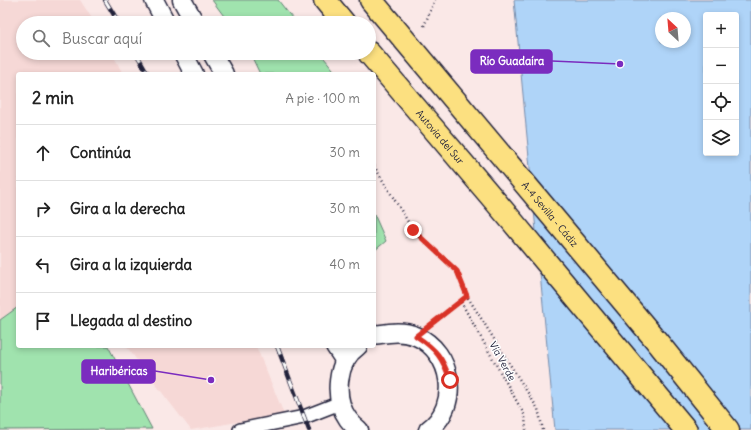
<!DOCTYPE html>
<html lang="es">
<head>
<meta charset="utf-8">
<style>
  :root { --surface:#fff; --page:#f2f2f2; --text:#222; --muted:#767676; --line:#e0e0e0 }
  body { margin:0; font-family:Delius,sans-serif; background:var(--page); color:var(--text) }
  .controls { position:absolute; right:12px; top:12px; display:grid; overflow:hidden; border-radius:4px; box-shadow:0 2px 6px #0003 }
  .controls button { width:36px; height:36px; display:grid; place-items:center; padding:0; border:0; border-bottom:1px solid var(--line); background:var(--surface); color:var(--text); font:20px sans-serif }
  .compass { position:absolute; left:655px; top:12px; width:36px; height:36px; border-radius:50%; background:var(--surface); box-shadow:0 2px 6px #0003; rotate:334deg }
  .stop { position:absolute; width:12px; height:12px; margin:-9px; border:3px solid #d93025; border-radius:50%; background:#fff }
  .stop.end { background:#d93025; border-color:#fff; box-shadow:0 1px 4px #0008 }
  .list { margin:0; padding:0; list-style:none }
  h2 { display:flex; justify-content:space-between; align-items:center; height:52px; margin:0; padding:0 16px; font-size:17px }
  h2 small { font-size:13px; font-weight:400; color:var(--muted) }
  .list li { display:grid; grid-template-columns:26px 1fr auto; gap:12px; align-items:center; box-sizing:border-box; height:56px; padding:0 16px; border-top:1px solid var(--line) }
  .list b { display:block; font-size:15px; white-space:nowrap }
  .list em { font-size:13px; font-style:normal; color:var(--muted) }
  .icon { flex:none; width:22px; height:22px; fill:none; stroke:currentColor; stroke-width:2; stroke-linecap:round; stroke-linejoin:round }
  .map { position:relative; flex:none; width:751px; height:430px; overflow:hidden }
  .search { position:absolute; background:var(--surface); box-shadow:0 2px 6px #0003; left:16px; top:16px; width:360px; height:44px; display:flex; align-items:center; gap:10px; box-sizing:border-box; padding:0 14px; border-radius:22px; color:var(--muted); font-size:15px }
  .panel { position:absolute; background:var(--surface); box-shadow:0 2px 6px #0003; left:16px; top:72px; width:360px; height:276px; border-radius:4px }
  .map>svg:first-child { display:block }
</style>
</head>
<body>
<div class="map">
<svg width="751" height="430" viewBox="0 0 751 430">
  <rect width="100%" height="100%" fill="#fae8e7"/>
  <filter id="ink" filterUnits="userSpaceOnUse"><feTurbulence type="fractalNoise" baseFrequency=".025" numOctaves="2"/><feDisplacementMap in="SourceGraphic" scale="8" xChannelSelector="R" yChannelSelector="G"/><feConvolveMatrix kernelMatrix="1 2 1 2 8 2 1 2 1" color-interpolation-filters="sRGB"/></filter>
  <g filter="url(#ink)">
    <!-- built -->
    <g fill="#f6d8d6">
      <path d="M0 0H80L95 23H23V53H112L123 74H18V307L0 320Z"/>
      <path d="M126 346H256L284 414 191 430Z"/>
    </g>
    <!-- green -->
    <g fill="#a0e3ae" stroke="#618274">
      <path d="M212 0H278L296 23H229Z"/>
      <path d="M250 53H320L337 74H260Z"/>
      <path d="M374 214 386 241 374 251Z"/>
      <path d="M18 307V346H108L152 429 0 430V320Z"/>
    </g>
    <!-- water -->
    <path fill="#afd4f8" stroke="#778dac" fill-rule="evenodd" d="M514 0H751V430H555ZM706 15H736V153H706ZM661 18H685V42H661Z"/>
    <g fill="none" stroke-linecap="round" stroke-linejoin="round">
      <defs>
        <path id="street" d="M240 430 304 417 340 403"/>
        <g id="secondary">
          <path d="M154 0 166 23"/>
          <path d="M182 0 195 23"/>
          <path d="M183 53 194 74"/>
          <path d="M212 53 224 74"/>
          <path d="M374 335C388 333 402 330 416 336 453 352 461 406 428 430"/>
          <path d="M335 346 345 361"/>
          <path d="M358 346C336 361 333 398 348 419 351 423 355 427 359 430"/>
        </g>
        <g id="highway">
          <path d="M325 0 344 23"/>
          <path id="s1" d="M371 0 655 339 728 430"/>
          <path id="s2" d="M369 53 512 221 686 430"/>
        </g>
      </defs>
      <!-- street casing -->
      <use href="#street" stroke="#22223b" stroke-width="16"/>
      <!-- secondary casing -->
      <use href="#secondary" stroke="#22223b" stroke-width="21"/>
      <!-- highway casing -->
      <use href="#highway" stroke="#22223b" stroke-width="25"/>
      <!-- path -->
      <g stroke="#22223b" stroke-width="2.5" stroke-dasharray="1 3" stroke-linecap="butt">
        <path d="M424 26 435 0"/>
        <path d="M374 166 413 230 457 271 467 296 538 409 543 430"/>
        <path d="M461 302 525 416 526 430"/>
        <path d="M428 327 467 296"/>
      </g>
      <!-- street -->
      <use href="#street" stroke="#fff" stroke-width="13"/>
      <!-- secondary -->
      <use href="#secondary" stroke="#fff" stroke-width="18"/>
      <!-- highway -->
      <use href="#highway" stroke="#fce080" stroke-width="22"/>
      <defs>
        <g id="rail">
          <path d="M105 0 119 23"/>
          <path d="M136 53 148 74"/>
          <path d="M277 346 309 430"/>
        </g>
      </defs>
      <!-- rail casing -->
      <use href="#rail" stroke="#22223b" stroke-width="4.5"/>
      <!-- rail -->
      <use href="#rail" stroke="#fff" stroke-width="3" stroke-dasharray="9" stroke-linecap="butt"/>
    </g>
  </g>
  <g fill="none" stroke-linecap="round" stroke-linejoin="round" filter="url(#ink)">
    <!-- route -->
    <path stroke="#d93025" stroke-width="5" d="M413 230 457 271 467 296 416 336C436 349 443 358 450 380"/>
  </g>
  <g text-anchor="middle" stroke-width="3" stroke-linejoin="round" paint-order="stroke">
    <!-- street labels -->
    <g font-size="10" fill="#22223b" stroke="#fff">
      <text dy="4" stroke="none"><textPath href="#s2" startOffset="110">Autovía del Sur</textPath></text>
      <text dy="4" stroke="none"><textPath href="#s1" startOffset="279">A-4 Sevilla - Cádiz</textPath></text>
      <text transform="translate(503 361) rotate(61)" y="4">Vía Verde</text>
    </g>
  </g>
  <!-- callouts -->
  <path fill="none" stroke="#7b2cbf" stroke-width="1.5" d="M620 64L552 61M211 380L155 371"/>
  <g fill="#7b2cbf" stroke="#fff" stroke-width="1.5">
    <circle cx="620" cy="64" r="4"/>
    <circle cx="211" cy="380" r="4"/>
  </g>
  <g fill="#7b2cbf" stroke="#7b2cbf" stroke-width="1.5">
    <rect x="471" y="50" width="81" height="23" rx="4"/>
    <rect x="82" y="360" width="73" height="23" rx="4"/>
  </g>
  <g font-size="11" text-anchor="middle" font-weight="bold" fill="#fff">
    <text x="512" y="65">Río Guadaíra</text>
    <text x="119" y="375">Haribéricas</text>
  </g>
</svg>
<div class="controls">
<button>+</button>
<button>−</button>
<button><svg class="icon" aria-label="locate" viewBox="0 0 24 24"><circle cx="12" cy="12" r="6"/><path d="M12 2v4M12 18v4M2 12h4M18 12h4"/></svg></button>
<button><svg class="icon" aria-label="layers" viewBox="0 0 24 24"><path d="M12 4l9 5-9 5-9-5zM3 14l9 5 9-5"/></svg></button>
</div>
<svg class="compass" viewBox="-18 -18 36 36"><path d="M0-13l5 13h-10z" fill="#e53935"/><path d="M0 13l5-13h-10z" fill="#767676"/></svg>
<div class="stop" style="left:450px;top:380px"></div>
<div class="stop end" style="left:413px;top:230px"></div>
<div class="search"><svg class="icon" aria-label="search" viewBox="0 0 24 24"><circle cx="10" cy="10" r="6"/><path d="M15 15l6 6"/></svg>Buscar aquí</div>
<section class="panel">
<h2>2 min<small>A pie · 100 m</small></h2>
<ul class="list">
<li><svg class="icon" aria-label="ahead" viewBox="0 0 24 24"><path d="M12 20V5M6 11l6-6 6 6"/></svg><div><b>Continúa</b></div><em>30 m</em></li>
<li><svg class="icon" aria-label="right" viewBox="0 0 24 24"><path d="M7 20v-9h11M14 6l5 5-5 5"/></svg><div><b>Gira a la derecha</b></div><em>30 m</em></li>
<li><svg class="icon" aria-label="left" viewBox="0 0 24 24"><path d="M17 20v-9H6M10 6l-5 5 5 5"/></svg><div><b>Gira a la izquierda</b></div><em>40 m</em></li>
<li><svg class="icon" aria-label="arrive" viewBox="0 0 24 24"><path d="M6 21V4h12l-3 4 3 4H6"/></svg><div><b>Llegada al destino</b></div></li>
</ul>
</section>
</div>
</body>
</html>
